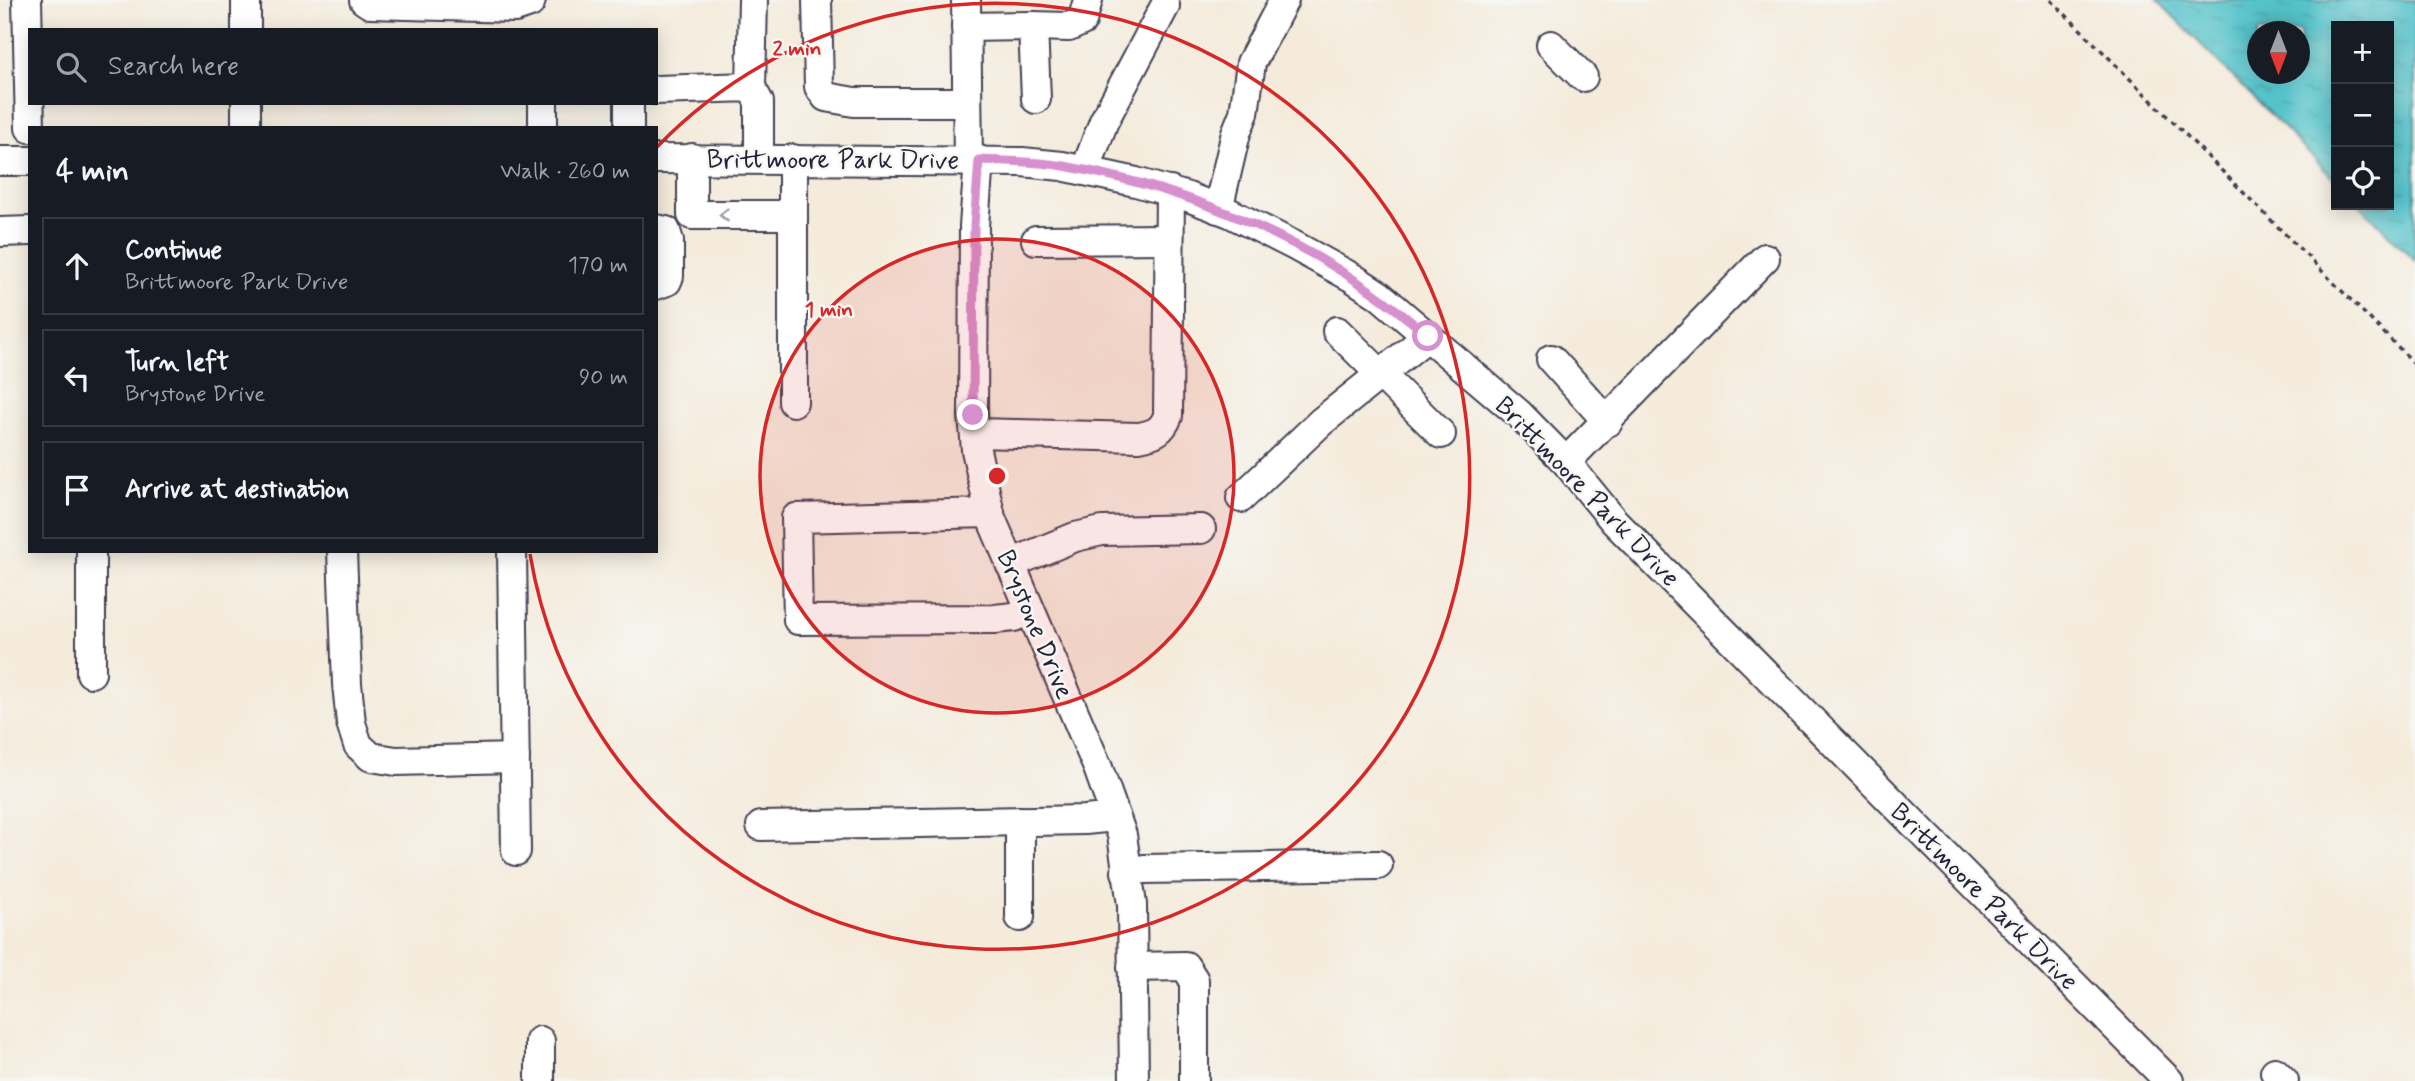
<!DOCTYPE html>
<html lang="en">
<head>
<meta charset="utf-8">
<style>
  :root { --surface:#171b24; --page:#20242c; --text:#f1f3f6; --muted:#9ea1a6; --line:#363941 }
  body { margin:0; font-family:Mynerve,sans-serif; background:var(--page); color:var(--text) }
  .controls { position:absolute; right:21px; top:21px; display:grid; overflow:hidden; border-radius:0px; box-shadow:0 4px 18px #0003 }
  .controls button { width:63px; height:63px; display:grid; place-items:center; padding:0; border:0; border-bottom:2px solid var(--line); background:var(--surface); color:var(--text); font:35px sans-serif }
  .compass { position:absolute; left:2247px; top:21px; width:63px; height:63px; border-radius:50%; background:var(--surface); box-shadow:0 4px 18px #0003; rotate:180deg }
  .stop { position:absolute; width:21px; height:21px; margin:-16px; border:5px solid #d690ce; border-radius:50%; background:#fff }
  .stop.end { background:#d690ce; border-color:#fff; box-shadow:0 2px 7px #0008 }
  .list { margin:0; padding:0; list-style:none }
  h2 { display:flex; justify-content:space-between; align-items:center; height:91px; margin:0; padding:0 28px; font-size:30px }
  h2 small { font-size:23px; font-weight:400; color:var(--muted) }
  .list li { display:grid; grid-template-columns:46px 1fr auto; gap:21px; align-items:center; box-sizing:border-box; height:98px; margin:0 14px 14px; padding:0 14px; border:2px solid var(--line); border-radius:0px }
  .list b { display:block; font-size:26px; white-space:nowrap }
  .list p { margin:0; font-size:23px; white-space:nowrap; color:var(--muted) }
  .list em { font-size:23px; font-style:normal; color:var(--muted) }
  .icon { flex:none; width:38px; height:38px; fill:none; stroke:currentColor; stroke-width:2; stroke-linecap:round; stroke-linejoin:round }
  .map { position:relative; flex:none; width:2415px; height:1081px; overflow:hidden }
  .search { position:absolute; background:var(--surface); box-shadow:0 4px 18px #0003; left:28px; top:28px; width:630px; height:77px; display:flex; align-items:center; gap:18px; box-sizing:border-box; padding:0 24px; border-radius:0px; color:var(--muted); font-size:26px }
  .panel { position:absolute; background:var(--surface); box-shadow:0 4px 18px #0003; left:28px; top:126px; width:630px; height:427px; border-radius:0px }
  .map>svg:first-child { display:block }
</style>
</head>
<body>
<div class="map">
<svg width="2415" height="1081" viewBox="0 0 2415 1081">
  <defs>
    <pattern id="water-ripples" width="26" height="14" patternUnits="userSpaceOnUse" patternTransform="scale(1.75)"><rect width="26" height="14" fill="#55c3ca"/><path d="M2 4q2-2 4 0t4 0M15 11q2-2 4 0t4 0" fill="none" stroke="#4aa7ae"/></pattern>
  </defs>
  <rect width="100%" height="100%" fill="#f6f6f2"/>
  <filter id="ink" filterUnits="userSpaceOnUse"><feTurbulence type="fractalNoise" baseFrequency=".0143" numOctaves="2"/><feDisplacementMap in="SourceGraphic" scale="14" xChannelSelector="R" yChannelSelector="G"/><feConvolveMatrix kernelMatrix="1 2 1 2 8 2 1 2 1" color-interpolation-filters="sRGB"/></filter>
  <filter id="wash" filterUnits="userSpaceOnUse"><feTurbulence type="fractalNoise" baseFrequency=".00686" numOctaves="4" result="noise"/><feDisplacementMap in="SourceGraphic" scale="28" xChannelSelector="R" yChannelSelector="G"/><feGaussianBlur stdDeviation="1.57" result="paint"/><feColorMatrix in="noise" values="0 0 0 0 0 0 0 0 0 0 0 0 0 0 0 0 0 1.4 0 .05"/><feComposite in="paint" operator="in"/></filter>
  <g filter="url(#wash)">
    <rect width="100%" height="100%" fill="#f4ebdb"/>
    <!-- water -->
    <path fill="url(#water-ripples)" stroke="#3c7282" stroke-width="2" fill-rule="evenodd" d="M2157 0H2415V261L2360 205H2389V26H2336V181ZM2258 32H2300V74H2258Z"/>
  </g>
  <g filter="url(#ink)">
    <g fill="none" stroke-linecap="round" stroke-linejoin="round">
      <defs>
        <g id="minor">
          <path d="M27 0 30 128"/>
          <path d="M246 0V30"/>
          <path d="M364 0 370 4 515 8 530 3 531 0"/>
          <path d="M817 0 819 87 826 97 854 102H967"/>
          <path d="M966 0 968 160"/>
          <path d="M1033 26 1069 27 1082 21 1088 0"/>
          <path d="M966 27 1033 26 1036 99"/>
          <path d="M1551 45 1583 77"/>
          <path d="M751 87 753 0"/>
          <path d="M656 90 751 87 759 102V159"/>
          <path d="M246 103V128"/>
          <path d="M543 103V128"/>
          <path d="M629 103V128"/>
          <path d="M692 158V215H793"/>
          <path d="M656 159 1022 162 1062 166 1136 182 1188 197 1230 213 1295 246 1353 278 1379 295 1519 414 1566 462 1614 521 2169 1081"/>
          <path d="M979 160 974 226 973 415 976 450 991 518 1098 768 1122 835 1132 905 1134 1081"/>
          <path d="M0 161H30"/>
          <path d="M1085 171 1104 121 1165 6"/>
          <path d="M1218 209 1236 133 1244 113 1251 63 1284 0"/>
          <path d="M656 229 666 231 669 241V276L667 281 656 285"/>
          <path d="M0 232 30 231"/>
          <path d="M1036 240 1169 239"/>
          <path d="M1337 331 1441 434"/>
          <path d="M1551 359 1608 422"/>
          <path d="M793 402V159"/>
          <path d="M975 433 1139 437C1155 434 1162 431 1168 416L1170 191"/>
          <path d="M1566 462 1765 258"/>
          <path d="M1241 498 1321 422 1428 336"/>
          <path d="M990 513 796 518 798 620 995 619 1014 617 1030 610"/>
          <path d="M91 551V673"/>
          <path d="M342 551 347 684 351 723 358 745 371 757 396 761 515 758"/>
          <path d="M512 551 516 851"/>
          <path d="M1010 564 1075 537 1102 531 1201 529"/>
          <path d="M1020 821V917"/>
          <path d="M761 826 1085 820 1115 817"/>
          <path d="M1126 872 1144 869 1378 865"/>
          <path d="M1132 967 1185 966 1194 980V1081"/>
          <path d="M540 1041V1081"/>
          <path d="M2275 1072 2284 1081"/>
        </g>
      </defs>
      <!-- minor casing -->
      <use href="#minor" stroke="#424053" stroke-width="32"/>
      <!-- path -->
      <path stroke="#424053" stroke-width="3.5" stroke-dasharray="5 5" stroke-linecap="butt" d="M2051 0 2415 364"/>
      <!-- minor -->
      <use href="#minor" stroke="#fff" stroke-width="28"/>
    </g>
    <!-- one-way arrows -->
    <defs><path id="oneway-chevron" d="M-2-3.5L2.5 0L-2 3.5" fill="none" stroke-width="1.6" stroke-linecap="round" stroke-linejoin="round" transform="scale(1.75)"/></defs>
    <use stroke="#9c9ca7" href="#oneway-chevron" transform="translate(724 215) rotate(-180)"/>
  </g>
  <g fill="none" stroke-linecap="round" stroke-linejoin="round" filter="url(#ink)">
    <!-- route -->
    <path stroke="#d690ce" stroke-width="9" d="M973 415 974 226 979 160C1007 161 1036 161 1064 166 1197 190 1326 246 1428 336"/>
  </g>
  <!-- distance rings -->
  <circle cx="997" cy="476" r="237" fill="#d62828" fill-opacity=".12"/>
  <g fill="none" stroke="#d62828" stroke-width="3.5">
    <circle cx="997" cy="476" r="237"/>
    <path d="M657 147A473 473 0 1 1 530 554"/>
  </g>
  <g text-anchor="middle" stroke-width="5" stroke-linejoin="round" paint-order="stroke">
    <!-- street labels -->
    <g font-size="26" fill="#22223b" stroke="#f6f6f2">
      <text x="833" y="168">Brittmoore Park Drive</text>
      <text transform="translate(1588 491) rotate(46)" y="9">Brittmoore Park Drive</text>
      <text transform="translate(1036 624) rotate(67)" y="9">Brystone Drive</text>
      <text transform="translate(1985 896) rotate(45)" y="9">Brittmoore Park Drive</text>
    </g>
  </g>
  <circle cx="997" cy="476" r="10" fill="#d62828" stroke="#f6f6f2" stroke-width="3.5"/>
  <g font-size="21" text-anchor="middle" font-weight="bold" fill="#d62828" stroke="#f6f6f2" stroke-width="5" stroke-linejoin="round" paint-order="stroke">
    <text x="797" y="55">2 min</text>
    <text x="829" y="316">1 min</text>
  </g>
</svg>
<div class="controls">
<button>+</button>
<button>−</button>
<button><svg class="icon" aria-label="locate" viewBox="0 0 24 24"><circle cx="12" cy="12" r="6"/><path d="M12 2v4M12 18v4M2 12h4M18 12h4"/></svg></button>
</div>
<svg class="compass" viewBox="-18 -18 36 36"><path d="M0-13l5 13h-10z" fill="#e53935"/><path d="M0 13l5-13h-10z" fill="#9ea1a6"/></svg>
<div class="stop" style="left:1428px;top:336px"></div>
<div class="stop end" style="left:973px;top:415px"></div>
<div class="search"><svg class="icon" aria-label="search" viewBox="0 0 24 24"><circle cx="10" cy="10" r="6"/><path d="M15 15l6 6"/></svg>Search here</div>
<section class="panel">
<h2>4 min<small>Walk · 260 m</small></h2>
<ul class="list">
<li><svg class="icon" aria-label="ahead" viewBox="0 0 24 24"><path d="M12 20V5M6 11l6-6 6 6"/></svg><div><b>Continue</b><p>Brittmoore Park Drive</p></div><em>170 m</em></li>
<li><svg class="icon" aria-label="left" viewBox="0 0 24 24"><path d="M17 20v-9H6M10 6l-5 5 5 5"/></svg><div><b>Turn left</b><p>Brystone Drive</p></div><em>90 m</em></li>
<li><svg class="icon" aria-label="arrive" viewBox="0 0 24 24"><path d="M6 21V4h12l-3 4 3 4H6"/></svg><div><b>Arrive at destination</b></div></li>
</ul>
</section>
</div>
</body>
</html>
